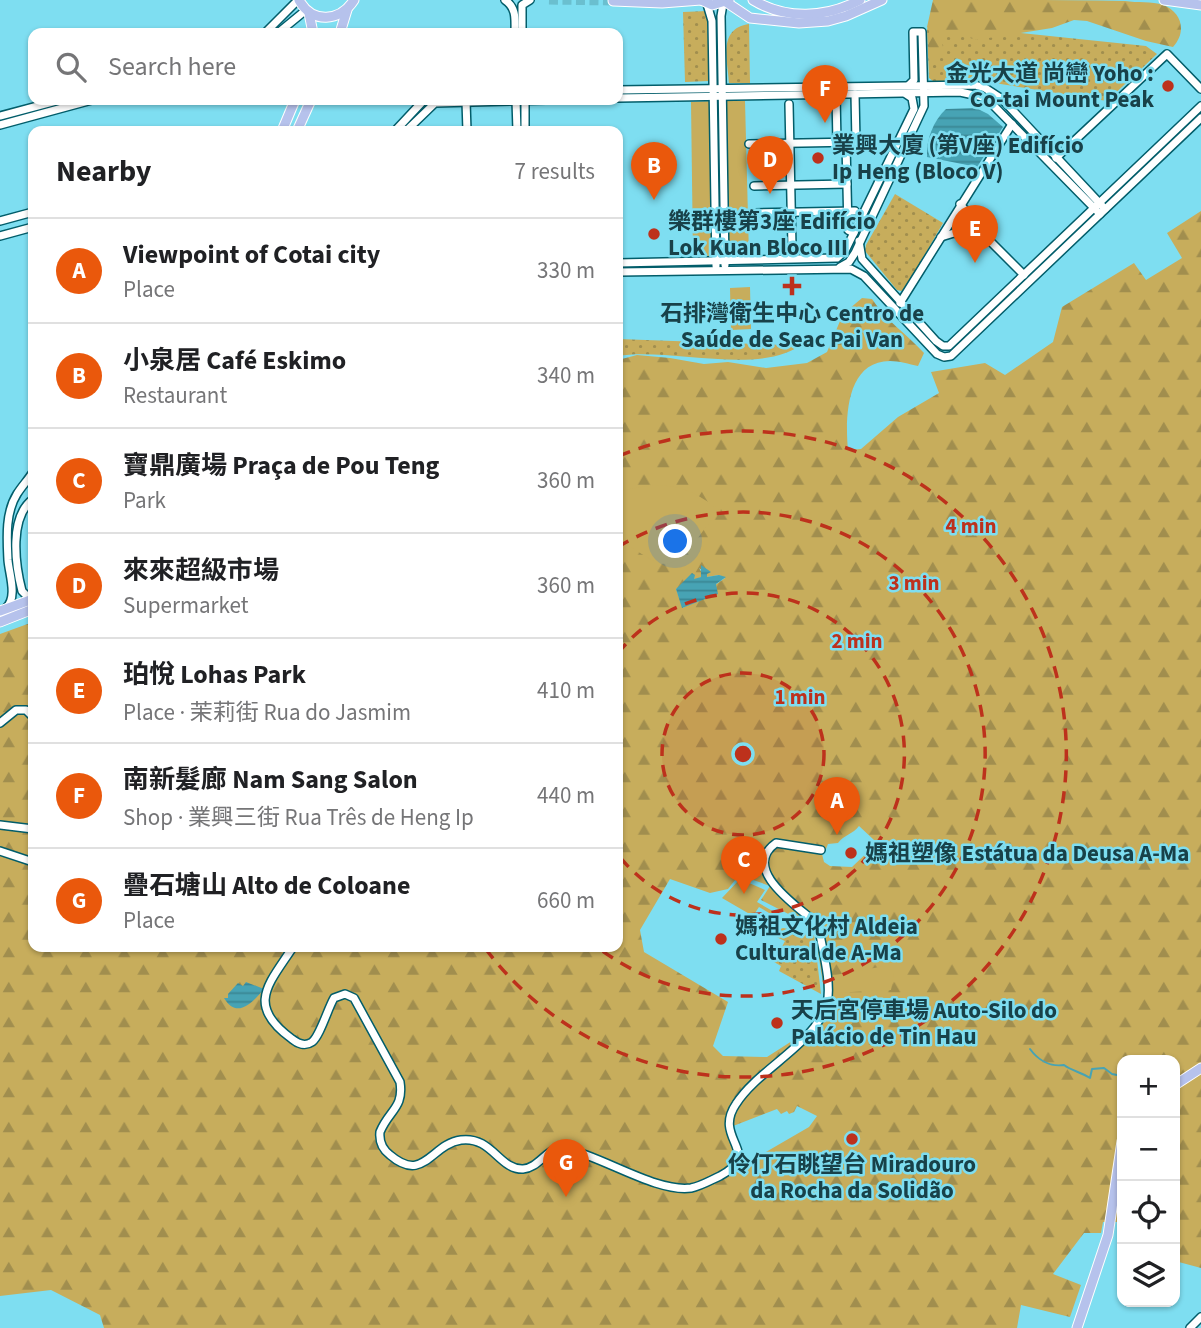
<!DOCTYPE html>
<html lang="en">
<head>
<meta charset="utf-8">
<style>
  :root { --surface:#fff; --page:#f6f6f6; --text:#202124; --muted:#757577; --line:#e0e0e0; --accent:#ea580c }
  body { margin:0; font-family:"Source Sans 3","Noto Sans SC",sans-serif; background:var(--page); color:var(--text) }
  .controls { position:absolute; right:21px; bottom:21px; display:grid; overflow:hidden; border-radius:14px; box-shadow:0 2px 5px #0004 }
  .controls button { width:63px; height:63px; display:grid; place-items:center; padding:0; border:0; border-bottom:2px solid var(--line); background:var(--surface); color:var(--text); font:35px sans-serif }
  .you { position:absolute; left:676px; top:542px; width:24px; height:24px; margin:-18px; border:5px solid #fff; border-radius:50%; background:#1a73e8; box-shadow:0 0 0 10px #1a73e833 }
  .badge { display:grid; place-items:center; width:46px; height:46px; border-radius:50%; background:var(--accent); color:#fff; font-size:23px; font-weight:700 }
  .pin { position:absolute; translate:-50% -58px; filter:drop-shadow(0 2px 4px #0008) }
  .pin::after { content:''; position:absolute; top:37px; width:24px; height:21px; background:inherit; clip-path:polygon(0 0,100% 0,50% 100%) }
  .list { margin:0; padding:0; list-style:none }
  h2 { display:flex; justify-content:space-between; align-items:center; height:91px; margin:0; padding:0 28px; font-size:30px }
  h2 small { font-size:23px; font-weight:400; color:var(--muted) }
  .list li { display:grid; grid-template-columns:46px 1fr auto; gap:21px; align-items:center; box-sizing:border-box; height:105px; padding:0 28px; border-top:2px solid var(--line) }
  .list b { display:block; font-size:26px; white-space:nowrap }
  .list p { margin:0; font-size:23px; white-space:nowrap; color:var(--muted) }
  .list em { font-size:23px; font-style:normal; color:var(--muted) }
  .icon { flex:none; width:38px; height:38px; fill:none; stroke:currentColor; stroke-width:2; stroke-linecap:round; stroke-linejoin:round }
  .map { position:relative; flex:none; width:1201px; height:1328px; overflow:hidden }
  .search { position:absolute; background:var(--surface); box-shadow:0 2px 5px #0004; left:28px; top:28px; width:595px; height:77px; display:flex; align-items:center; gap:18px; box-sizing:border-box; padding:0 24px; border-radius:14px; color:var(--muted); font-size:26px }
  .panel { position:absolute; background:var(--surface); box-shadow:0 2px 5px #0004; left:28px; top:126px; width:595px; height:826px; border-radius:14px }
  .map>svg:first-child { display:block }
</style>
</head>
<body>
<div class="map">
<svg width="1201" height="1328" viewBox="0 0 1201 1328">
  <defs>
    <pattern id="grass-dots" width="8" height="8" patternUnits="userSpaceOnUse" patternTransform="scale(1.75)"><rect width="8" height="8" fill="#c7ad5c"/><path d="M2 2h.1M6 6h.1" fill="none" stroke="#a18e4e" stroke-width="1.8" stroke-linecap="round"/></pattern>
    <pattern id="forest-firs" width="22" height="20" patternUnits="userSpaceOnUse" patternTransform="scale(1.75)"><rect width="22" height="20" fill="#c7ad5c"/><path d="M5 1l3.5 6h-7zM16 11l3.5 6h-7z" fill="#a18e4e"/></pattern>
    <pattern id="water-rules" width="6" height="5" patternUnits="userSpaceOnUse" patternTransform="scale(1.75)"><rect width="6" height="5" fill="#47a3b4"/><path d="M0 2.5h6" fill="none" stroke="#3a8694"/></pattern>
  </defs>
  <rect width="100%" height="100%" fill="#7edef1"/>
  <!-- grass -->
  <g fill="url(#grass-dots)">
    <path d="M707 11 709 81 685 82 683 12Z"/>
    <path d="M749 24 750 83H729C728 60 717 29 749 24Z"/>
    <path d="M933 24 1146 46 1157 54 1107 101 982 81 934 82 929 78 927 30 928 26Z"/>
    <path d="M895 194 943 223 905 289 901 291 897 290 865 251 866 245Z"/>
    <path d="M618 339 785 345 803 343C764 377 668 347 618 356Z"/>
    <path d="M783 928 814 934 821 994 779 971 781 966 774 962 785 941 774 936 778 930Z"/>
  </g>
  <!-- forest -->
  <g fill="url(#forest-firs)" fill-rule="evenodd">
    <path d="M933 0C997 0 1062 0 1125 1 1137 3 1152 1 1163 5 1182 12 1187 32 1173 47L1146 41 1087 21 1074 20 1052 28 976 40 955 33H946L941 39 945 55 929 56V29L927 27Z"/>
    <path d="M1201 211V1268L1175 1261V1060H1122V1222H1103L1101 1233H1084L1053 1274 1081 1285 1070 1317 1021 1305 1017 1328H104L100 1315 51 1290 0 1296V634L33 622V947H356L370 950 374 947H618V360L637 355 670 358 704 364 728 362 766 368 807 363 827 352 840 321 849 309 862 298 872 299C886 321 907 334 924 353L918 366C909 364 899 361 890 361 846 361 845 418 848 450L861 449 898 417 939 393 931 372 985 363 1005 375 1053 342 1062 307 1134 263 1146 280 1182 258 1167 233ZM699 568 707 574V577L719 575 725 578 683 608 676 589 694 577V580L701 577 702 573ZM859 826 874 840 875 845 852 867 830 866 824 862 821 850 826 849 828 844 838 843C844 835 853 834 859 826ZM739 875 770 886 761 900 814 927 825 996 820 1010 806 1032 767 1057 723 1056 713 1046 728 1002 644 952 640 930 670 879 710 893 728 889ZM797 1106 817 1116 809 1127 740 1167 736 1165 737 1147 728 1128 777 1109 781 1114 787 1111 789 1114 794 1112Z"/>
  </g>
  <!-- park -->
  <g fill="#c7ad5c">
    <path d="M711 101 713 256H693L691 102Z"/>
    <path d="M726 101H745L749 256 729 257Z"/>
    <path d="M750 287 751 329 731 330 730 288Z"/>
    <path d="M654 485C685 486 696 493 721 511 701 525 684 574 656 562 643 556 631 546 618 539V491Z"/>
    <path d="M740 879 765 890 757 902 776 913 774 916 759 907 753 916 722 898Z"/>
    <path d="M885 966 894 973 891 990 832 993 830 976Z"/>
  </g>
  <!-- water -->
  <g fill="url(#water-rules)">
    <path d="M976 108 988 114 1003 127 977 167 927 157C926 140 933 121 946 109Z"/>
    <path d="M701 565 711 572 707 574V577L719 575 726 577 716 584 718 594 682 608 676 589 692 573 695 575 694 579 701 577Z"/>
    <path d="M246 982 264 989C253 1002 237 1020 224 998H228V994L238 983 243 986Z"/>
  </g>
  <g fill="none" stroke-linecap="round" stroke-linejoin="round">
    <!-- stream -->
    <path stroke="#47a3b4" stroke-width="2" d="M1030 1049C1038 1060 1050 1067 1064 1065 1072 1071 1081 1072 1090 1078L1092 1069 1104 1068 1112 1074 1122 1076 1120 1087 1122 1089"/>
    <!-- major-tunnel -->
    <path stroke="#6abfcf" stroke-width="9" stroke-dasharray="9 4.5" stroke-linecap="butt" d="M549 0 613 1"/>
    <defs>
      <g id="minor">
        <path d="M505 0C517 8 515 20 515 33"/>
        <path d="M707 4 712 21 716 266"/>
        <path d="M723 4 721 16 725 265"/>
        <path d="M265 33 298 0"/>
        <path d="M278 33 306 10"/>
        <path d="M522 33V5L530 0"/>
        <path d="M618 90 975 85 985 88 1002 99 1105 209"/>
        <path d="M836 95 837 143"/>
        <path d="M618 98 960 92 983 97 994 106 1100 214"/>
        <path d="M516 100 517 131"/>
        <path d="M525 100V131"/>
        <path d="M466 101 467 131"/>
        <path d="M789 104 792 248"/>
        <path d="M0 116 60 100"/>
        <path d="M0 125 92 100"/>
        <path d="M395 131 424 100"/>
        <path d="M406 131 435 103 546 100"/>
        <path d="M846 143 848 230 854 233"/>
        <path d="M749 144 856 142 855 94"/>
        <path d="M1056 158 1167 54 1201 89"/>
        <path d="M754 186 847 184"/>
        <path d="M960 204 965 210 982 214 985 218 988 239 1024 275"/>
        <path d="M755 213 855 211"/>
        <path d="M0 221 33 212"/>
        <path d="M0 236 33 227"/>
        <path d="M941 237 954 233 971 237 988 239"/>
        <path d="M859 241 862 259 936 341 943 346H949L1201 106"/>
        <path d="M618 263 837 258 845 251 914 109 912 98 906 94"/>
        <path d="M840 267 849 262 855 253 924 106 922 32H913L914 80 909 85"/>
        <path d="M618 272 851 269 864 276 937 354 944 357 951 356 1201 118"/>
        <path d="M900 303 1012 124"/>
        <path d="M33 499C9 517 15 564 22 591L27 596 33 597"/>
        <path d="M6 608C18 597 9 574 8 560 7 539 5 513 17 494 22 486 28 480 33 472"/>
        <path d="M0 723 16 710H26L33 717"/>
        <path d="M0 825 33 829"/>
        <path d="M0 851 33 862"/>
        <path d="M293 947C269 984 245 1005 292 1039 297 1043 305 1047 312 1042 320 1036 328 1008 334 998L345 994 354 998 400 1082C404 1108 389 1110 380 1132 379 1142 382 1149 390 1155 424 1184 431 1144 461 1140 492 1136 499 1170 523 1169 538 1168 545 1151 559 1148 597 1152 654 1193 691 1188 701 1186 711 1180 720 1176 764 1153 712 1139 736 1104 759 1068 815 1045 827 1003 832 984 822 948 819 929L815 922C797 906 740 869 776 843L821 850"/>
        <path d="M1190 1328 1201 1317"/>
      </g>
      <g id="major">
        <path d="M299 0C312 24 340 22 354 0"/>
        <path d="M701 0 712 5 729 0"/>
        <path d="M753 0C786 20 826 18 860 0"/>
        <path d="M1164 0 1201 5"/>
        <path d="M613 1 662 3 701 0"/>
        <path d="M726 2 750 18 799 23 828 21 846 16 882 0"/>
        <path d="M309 13 313 33"/>
        <path d="M340 33 347 10"/>
        <path d="M282 131 295 100"/>
        <path d="M297 131 311 100"/>
        <path d="M0 611 33 599"/>
        <path d="M0 622 33 609"/>
        <path d="M1175 1085 1201 1068"/>
        <path d="M1077 1328 1108 1235 1122 1141"/>
      </g>
    </defs>
    <!-- minor casing -->
    <use href="#minor" stroke="#025d6a" stroke-width="10"/>
    <!-- major casing -->
    <use href="#major" stroke="#fff" stroke-width="11"/>
    <!-- minor -->
    <use href="#minor" stroke="#fff" stroke-width="7"/>
    <!-- major -->
    <use href="#major" stroke="#b6c2ec" stroke-width="9"/>
  </g>
  <!-- distance rings -->
  <circle cx="743" cy="754" r="81" fill="#bd311c" fill-opacity=".12"/>
  <g fill="none" stroke="#bd311c" stroke-width="3.5" stroke-dasharray="12 9">
    <circle cx="743" cy="754" r="81"/>
    <path d="M618 653A161 161 0 1 1 618 855"/>
    <path d="M618 547A242 242 0 1 1 597 947"/>
    <path d="M619 456A323 323 0 1 1 485 948"/>
  </g>
  <!-- markers -->
  <g fill="#bd311c" stroke="#7edef1" stroke-width="2.5">
    <circle cx="1168" cy="86" r="7"/>
    <circle cx="818" cy="158" r="7"/>
    <circle cx="654" cy="234" r="7"/>
    <path d="M788.5 275.5h7v7h7v7h-7v7h-7v-7h-7v-7h7z"/>
    <circle cx="851" cy="853" r="7"/>
    <circle cx="721" cy="939" r="7"/>
    <circle cx="777" cy="1023" r="7"/>
    <circle cx="852" cy="1139" r="7"/>
  </g>
  <g text-anchor="middle" stroke-width="5" stroke-linejoin="round" paint-order="stroke">
    <!-- poi labels -->
    <g font-size="23" font-weight="bold" fill="#184149" stroke="#7edef1" text-anchor="start">
      <text x="1154" y="81" text-anchor="end">金光大道 尚巒 Yoho :<tspan x="1154" dy="26">Co-tai Mount Peak</tspan></text>
      <text x="832" y="153">業興大廈 (第V座) Edifício<tspan x="832" dy="26">Ip Heng (Bloco V)</tspan></text>
      <text x="668" y="229">樂群樓第3座 Edifício<tspan x="668" dy="26">Lok Kuan Bloco III</tspan></text>
      <text x="792" y="321" text-anchor="middle">石排灣衛生中心 Centro de<tspan x="792" dy="26">Saúde de Seac Pai Van</tspan></text>
      <text x="865" y="861">媽祖塑像 Estátua da Deusa A-Ma</text>
      <text x="735" y="934">媽祖文化村 Aldeia<tspan x="735" dy="26">Cultural de A-Ma</tspan></text>
      <text x="791" y="1018">天后宮停車場 Auto-Silo do<tspan x="791" dy="26">Palácio de Tin Hau</tspan></text>
      <text x="852" y="1172" text-anchor="middle">伶仃石眺望台 Miradouro<tspan x="852" dy="26">da Rocha da Solidão</tspan></text>
    </g>
  </g>
  <circle cx="743" cy="754" r="10" fill="#bd311c" stroke="#7edef1" stroke-width="3.5"/>
  <g font-size="21" text-anchor="middle" font-weight="bold" fill="#bd311c" stroke="#7edef1" stroke-width="5" stroke-linejoin="round" paint-order="stroke">
    <text x="971" y="533">4 min</text>
    <text x="914" y="590">3 min</text>
    <text x="857" y="648">2 min</text>
    <text x="800" y="704">1 min</text>
  </g>
</svg>
<div class="controls">
<button>+</button>
<button>−</button>
<button><svg class="icon" aria-label="locate" viewBox="0 0 24 24"><circle cx="12" cy="12" r="6"/><path d="M12 2v4M12 18v4M2 12h4M18 12h4"/></svg></button>
<button><svg class="icon" aria-label="layers" viewBox="0 0 24 24"><path d="M12 4l9 5-9 5-9-5zM3 14l9 5 9-5"/></svg></button>
</div>
<div class="you"></div>
<div class="pin badge" style="left:837px;top:835px">A</div>
<div class="pin badge" style="left:654px;top:200px">B</div>
<div class="pin badge" style="left:744px;top:894px">C</div>
<div class="pin badge" style="left:770px;top:194px">D</div>
<div class="pin badge" style="left:975px;top:263px">E</div>
<div class="pin badge" style="left:825px;top:123px">F</div>
<div class="pin badge" style="left:566px;top:1197px">G</div>
<div class="search"><svg class="icon" aria-label="search" viewBox="0 0 24 24"><circle cx="10" cy="10" r="6"/><path d="M15 15l6 6"/></svg>Search here</div>
<section class="panel">
<h2>Nearby<small>7 results</small></h2>
<ul class="list">
<li><span class="badge">A</span><div><b>Viewpoint of Cotai city</b><p>Place</p></div><em>330 m</em></li>
<li><span class="badge">B</span><div><b>小泉居 Café Eskimo</b><p>Restaurant</p></div><em>340 m</em></li>
<li><span class="badge">C</span><div><b>寶鼎廣場 Praça de Pou Teng</b><p>Park</p></div><em>360 m</em></li>
<li><span class="badge">D</span><div><b>來來超級市場</b><p>Supermarket</p></div><em>360 m</em></li>
<li><span class="badge">E</span><div><b>珀悅 Lohas Park</b><p>Place · 茉莉街 Rua do Jasmim</p></div><em>410 m</em></li>
<li><span class="badge">F</span><div><b>南新髮廊 Nam Sang Salon</b><p>Shop · 業興三街 Rua Três de Heng Ip</p></div><em>440 m</em></li>
<li><span class="badge">G</span><div><b>疊石塘山 Alto de Coloane</b><p>Place</p></div><em>660 m</em></li>
</ul>
</section>
</div>
</body>
</html>
